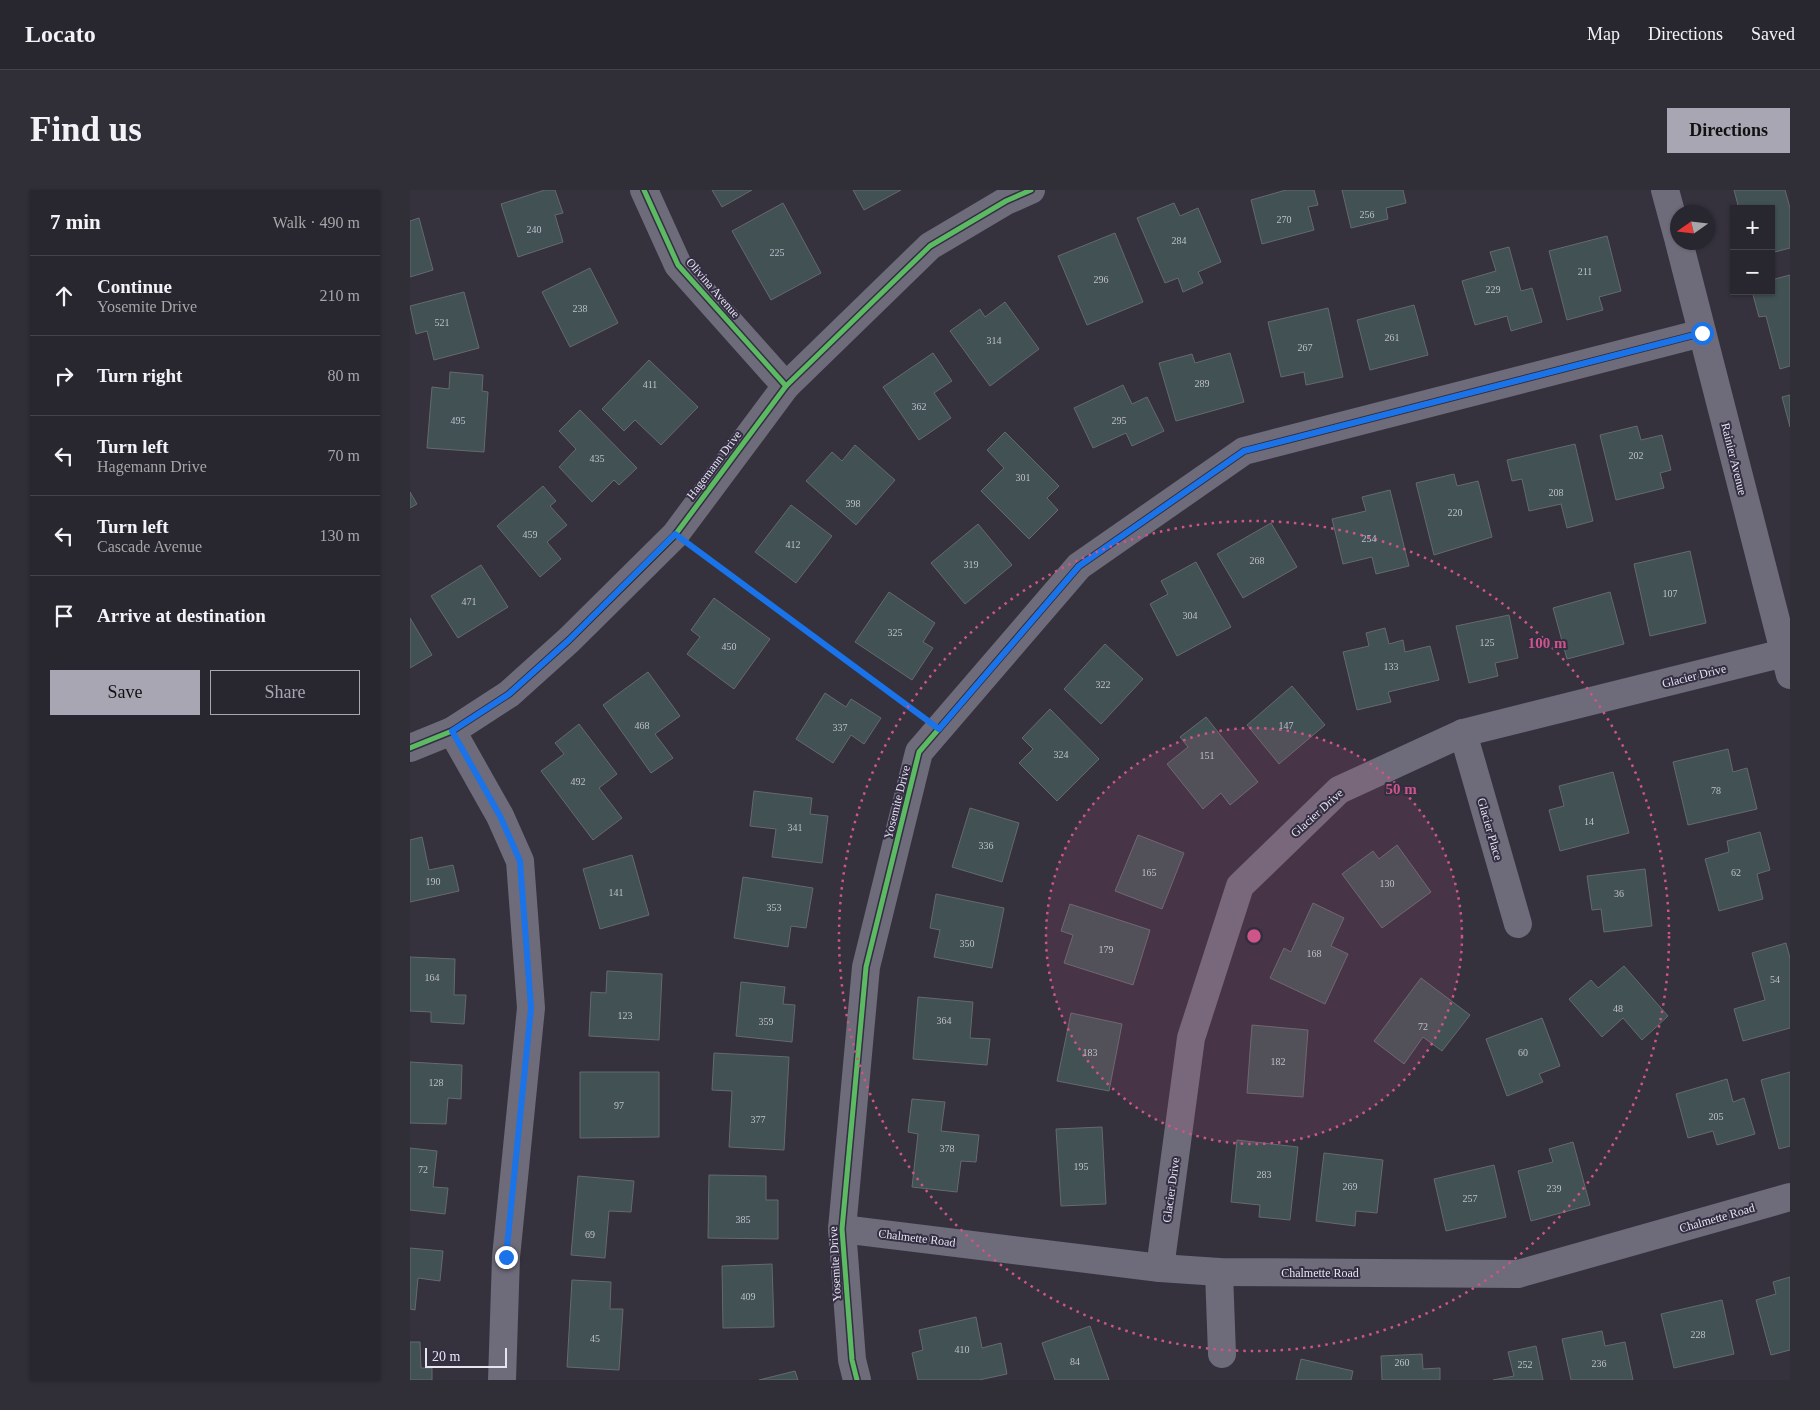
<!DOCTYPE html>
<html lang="en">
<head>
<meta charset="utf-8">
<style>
  :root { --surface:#28262e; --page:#302e36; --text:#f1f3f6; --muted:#a5a5aa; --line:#44434a; --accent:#a9a6b3 }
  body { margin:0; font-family:Georgia,serif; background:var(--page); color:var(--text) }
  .controls { position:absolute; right:15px; top:15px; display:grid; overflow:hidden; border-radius:0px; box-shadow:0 1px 4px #0004 }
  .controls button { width:45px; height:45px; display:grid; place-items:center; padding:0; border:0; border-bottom:1px solid var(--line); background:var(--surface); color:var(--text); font:25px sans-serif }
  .compass { position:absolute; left:1260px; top:15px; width:45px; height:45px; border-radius:50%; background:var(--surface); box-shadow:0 1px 4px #0004; rotate:256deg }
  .scale { position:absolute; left:15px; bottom:12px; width:82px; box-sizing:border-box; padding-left:5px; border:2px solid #e7e4f2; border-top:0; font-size:14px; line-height:18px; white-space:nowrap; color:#e7e4f2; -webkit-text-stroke:4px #332e42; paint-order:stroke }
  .stop { position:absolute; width:15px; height:15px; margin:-11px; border:4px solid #1a73e8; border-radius:50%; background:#fff }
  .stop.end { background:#1a73e8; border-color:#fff; box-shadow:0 1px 5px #0008 }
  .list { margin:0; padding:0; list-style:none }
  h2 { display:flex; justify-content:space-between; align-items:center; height:65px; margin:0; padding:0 20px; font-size:21px }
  h2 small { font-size:16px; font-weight:400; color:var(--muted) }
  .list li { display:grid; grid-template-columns:32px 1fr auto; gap:15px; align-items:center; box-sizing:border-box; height:80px; padding:0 20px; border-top:1px solid var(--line) }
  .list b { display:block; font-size:19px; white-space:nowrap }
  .list p { margin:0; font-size:16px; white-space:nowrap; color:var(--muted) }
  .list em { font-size:16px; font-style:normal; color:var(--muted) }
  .actions { display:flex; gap:10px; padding:15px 20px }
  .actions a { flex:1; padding:11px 0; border:1px solid var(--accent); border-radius:0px; text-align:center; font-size:18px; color:var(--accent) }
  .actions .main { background:var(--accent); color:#111 }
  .icon { flex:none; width:28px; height:28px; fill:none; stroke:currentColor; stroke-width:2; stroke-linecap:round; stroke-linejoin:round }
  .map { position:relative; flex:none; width:1380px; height:1190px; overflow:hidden; border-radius:0px }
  header { display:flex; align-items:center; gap:30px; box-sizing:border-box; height:70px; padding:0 25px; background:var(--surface); border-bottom:1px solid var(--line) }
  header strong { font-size:24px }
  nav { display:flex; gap:28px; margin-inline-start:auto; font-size:18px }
  .intro { display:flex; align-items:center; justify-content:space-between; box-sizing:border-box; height:120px; padding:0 30px }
  h1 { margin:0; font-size:35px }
  .button { padding:12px 22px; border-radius:0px; background:var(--accent); color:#111; font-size:18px; font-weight:700 }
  main { display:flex; gap:30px; padding:0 30px }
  aside { flex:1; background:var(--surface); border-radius:0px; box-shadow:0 1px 4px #0004 }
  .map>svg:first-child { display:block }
</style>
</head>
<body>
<header>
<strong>Locato</strong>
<nav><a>Map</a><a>Directions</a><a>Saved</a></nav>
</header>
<div class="intro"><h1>Find us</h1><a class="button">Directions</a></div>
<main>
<aside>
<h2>7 min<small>Walk · 490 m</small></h2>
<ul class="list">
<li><svg class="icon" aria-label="ahead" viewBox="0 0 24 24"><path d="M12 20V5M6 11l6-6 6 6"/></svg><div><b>Continue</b><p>Yosemite Drive</p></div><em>210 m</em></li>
<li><svg class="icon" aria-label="right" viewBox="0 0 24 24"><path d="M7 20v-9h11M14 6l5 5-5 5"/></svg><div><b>Turn right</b></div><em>80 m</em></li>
<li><svg class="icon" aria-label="left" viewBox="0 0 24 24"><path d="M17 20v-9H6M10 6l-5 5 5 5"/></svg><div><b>Turn left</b><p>Hagemann Drive</p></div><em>70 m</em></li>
<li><svg class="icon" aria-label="left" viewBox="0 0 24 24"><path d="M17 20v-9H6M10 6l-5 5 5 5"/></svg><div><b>Turn left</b><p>Cascade Avenue</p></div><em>130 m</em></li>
<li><svg class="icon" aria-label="arrive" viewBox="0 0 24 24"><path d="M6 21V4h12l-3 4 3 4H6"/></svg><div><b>Arrive at destination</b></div></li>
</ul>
<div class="actions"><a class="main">Save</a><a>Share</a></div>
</aside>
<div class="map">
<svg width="1380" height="1190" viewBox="0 0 1380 1190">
  <rect width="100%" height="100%" fill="#35323e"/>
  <!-- building -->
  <g fill="#415154" stroke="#656a6d">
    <path d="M135 0H145L153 23 145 25 153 52 108 67 91 14Z"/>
    <path d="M302 0H342L312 17Z"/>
    <path d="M443 0H491L454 20Z"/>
    <path d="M876 0H904L908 15 898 17 904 40 852 54 841 10Z"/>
    <path d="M932 0H993L996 13 976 18 978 29 941 38Z"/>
    <path d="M1324 0H1375L1380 18V58L1361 63V19H1329Z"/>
    <path d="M373 13 411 83 361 110 322 41Z"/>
    <path d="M764 13 770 26 788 18 811 72 788 82 793 93 773 102 768 88 755 93 727 28Z"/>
    <path d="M9 28 23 80 0 87V31Z"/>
    <path d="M705 43 733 112 677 135 648 66Z"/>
    <path d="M1197 46 1211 101 1189 107 1193 120 1157 130 1139 61Z"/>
    <path d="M1099 57 1111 101 1122 98 1132 132 1101 141 1097 126 1065 135 1052 91 1086 81 1080 62Z"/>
    <path d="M180 78 208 133 160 157 132 102Z"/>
    <path d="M1380 85V176L1370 179 1356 126 1349 127 1342 101H1361V90Z"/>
    <path d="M54 102 69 158 24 170 17 141 6 144 0 116Z"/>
    <path d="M595 112 629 159 580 196 540 141 570 119 575 127Z"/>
    <path d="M1004 115 1018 165 960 180 947 130Z"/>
    <path d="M918 118 933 187 896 195 894 182 871 187 858 132Z"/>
    <path d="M523 163 542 191 524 203 541 228 509 250 473 197Z"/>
    <path d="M820 163 834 212 766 231 749 173 782 164 785 173Z"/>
    <path d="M239 170 288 217 251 255 225 230 214 241 192 219Z"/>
    <path d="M40 182 73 185 72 201 78 202 74 262 17 258 22 197 39 199Z"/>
    <path d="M713 195 722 214 737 207 754 241 722 256 716 243 683 258 664 218Z"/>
    <path d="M1380 205V237L1372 207Z"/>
    <path d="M170 220 227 278 209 295 204 290 182 312 149 277 166 259 149 241Z"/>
    <path d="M1227 236 1231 250 1252 245 1261 280 1250 283 1254 298 1206 310 1190 245Z"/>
    <path d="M595 242 649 296 637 308 648 320 619 349 571 301 594 278 577 260Z"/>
    <path d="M1165 254 1183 331 1157 338 1151 314 1119 321 1112 289 1102 291 1097 270Z"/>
    <path d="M445 255 485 290 446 335 396 291 422 262 432 271Z"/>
    <path d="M1044 284 1047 296 1068 291 1082 347 1024 365 1006 293Z"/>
    <path d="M133 296 146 311 140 316 157 335 137 352 151 369 130 387 87 336Z"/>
    <path d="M980 300 999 376 966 384 962 367 933 374 922 329 956 321 952 307Z"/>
    <path d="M0 302 7 314 0 318Z"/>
    <path d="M381 315 422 346 386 393 345 362Z"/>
    <path d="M861 333 887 377 833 408 807 364Z"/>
    <path d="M568 334 602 375 555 414 521 373Z"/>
    <path d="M1280 361 1296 433 1240 446 1224 374Z"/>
    <path d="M786 372 821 437 767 466 740 414 758 404 751 391Z"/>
    <path d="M71 375 98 417 48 448 21 406Z"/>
    <path d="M479 402 525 433 513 452 523 458 502 490 445 452Z"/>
    <path d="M1200 402 1214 454 1157 469 1143 418Z"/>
    <path d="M304 408 360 449 324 499 277 464 290 447 281 440Z"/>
    <path d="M1099 425 1108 468 1085 473 1088 486 1059 493 1046 436Z"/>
    <path d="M0 428 22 465 0 478Z"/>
    <path d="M975 438 979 454 993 450 995 462 1020 456 1029 490 978 502 981 512 947 520 933 462 959 456 956 443Z"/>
    <path d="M695 454 733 489 691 534 654 499Z"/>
    <path d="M238 482 270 526 245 544 263 568 241 583 193 515Z"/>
    <path d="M882 496 915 535 869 574 837 535Z"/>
    <path d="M415 503 436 517 441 509 471 528 454 554 441 545 423 573 386 549Z"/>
    <path d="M640 519 689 569 647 611 609 573 623 559 612 548Z"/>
    <path d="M796 527 848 592 820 615 811 603 793 619 757 574 778 557 770 547Z"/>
    <path d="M169 534 207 584 189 598 212 628 183 650 131 581 154 564 145 553Z"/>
    <path d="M1318 559 1323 582 1337 578 1347 619 1278 635 1263 572Z"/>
    <path d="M1203 582 1219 643 1150 661 1139 620 1154 616 1149 596Z"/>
    <path d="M344 601 402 608 400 624 418 626 412 673 362 667 366 639 340 636Z"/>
    <path d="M560 618 609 633 592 692 542 677Z"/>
    <path d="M1350 642 1360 680 1347 684 1353 709 1309 721 1295 669 1319 662 1317 651Z"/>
    <path d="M728 645 774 663 752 719 705 701Z"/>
    <path d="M12 647 19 680 43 675 49 701 0 712V650Z"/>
    <path d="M987 655 1021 702 972 738 932 684 963 661 969 669Z"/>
    <path d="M222 665 239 725 190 739 173 679Z"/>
    <path d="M1235 679 1242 736 1194 742 1191 719 1182 720 1177 686Z"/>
    <path d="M333 687 403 698 396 738 381 736 378 757 324 748Z"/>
    <path d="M526 704 594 718 582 778 524 767 530 740 520 738Z"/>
    <path d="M903 713 934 728 921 756 938 764 915 814 860 788 874 758 881 762Z"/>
    <path d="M660 714 740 740 723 795 654 773 663 745 651 741Z"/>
    <path d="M1376 753 1380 768V838L1333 851 1324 819 1355 810 1342 763Z"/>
    <path d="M0 767 45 769 44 805H56L54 834 21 832V822L0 821Z"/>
    <path d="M1214 776 1258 826 1232 850 1213 828 1192 847 1159 809 1181 790 1188 798Z"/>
    <path d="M197 781 252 784 249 850 179 846 181 802 196 803Z"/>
    <path d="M1011 788 1060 825 1032 861 1013 847 994 874 964 851Z"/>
    <path d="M331 792 375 797 373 814 385 815 382 852 326 846Z"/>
    <path d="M508 807 563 812 560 848 580 849 577 875 503 869Z"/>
    <path d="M661 823 712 834 699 901 647 891Z"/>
    <path d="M1132 828 1150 876 1129 884 1133 892 1097 906 1076 849Z"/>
    <path d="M842 835 898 840 893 907 837 903Z"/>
    <path d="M304 863 379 867 374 960 319 957 322 901 302 900Z"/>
    <path d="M0 872 52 875 51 909 38 908 36 934 0 933Z"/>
    <path d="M170 882H249V947L170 948Z"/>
    <path d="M1380 882V956L1369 959 1351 890Z"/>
    <path d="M1317 889 1323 912 1334 908 1345 944 1307 955 1303 941 1278 948 1266 904Z"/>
    <path d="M502 909 535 912 531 941 569 945 566 972 551 971 547 1002 502 997 508 944 498 942Z"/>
    <path d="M692 937 696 1014 651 1016 646 939Z"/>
    <path d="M827 950 888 957 880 1030 849 1027 850 1015 821 1012Z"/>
    <path d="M1163 952 1180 1015 1121 1031 1108 981 1143 972 1139 959Z"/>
    <path d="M0 958 27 961 23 997 38 998 35 1024 0 1020Z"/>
    <path d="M914 963 973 970 967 1023 946 1021 945 1036 906 1031Z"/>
    <path d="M1084 975 1096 1027 1036 1041 1024 989Z"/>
    <path d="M299 985 356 986V1010H368V1049L298 1048Z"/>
    <path d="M168 986 224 991 221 1022 199 1021 195 1068 161 1065Z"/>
    <path d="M0 1058 33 1061 30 1091 8 1088 5 1120 0 1119Z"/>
    <path d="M362 1074 364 1137 313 1138 312 1076Z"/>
    <path d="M1380 1087V1160L1361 1165 1346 1110 1366 1104 1363 1092Z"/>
    <path d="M162 1090 201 1092 200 1119H213L209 1180 157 1177Z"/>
    <path d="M1312 1110 1324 1164 1264 1178 1251 1124Z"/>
    <path d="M566 1127 572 1158 591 1153 597 1184 569 1190H508L502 1163 513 1160 509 1140Z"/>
    <path d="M680 1136 699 1190H645L632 1153Z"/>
    <path d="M1192 1141 1195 1156 1215 1152 1223 1190H1161L1152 1149Z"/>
    <path d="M0 1152H10L11 1178H22V1190H0Z"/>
    <path d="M1126 1156 1133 1190H1083L1104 1186 1098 1162Z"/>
    <path d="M1012 1164 1013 1179 1030 1178V1190H972L971 1166Z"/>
    <path d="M891 1169 943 1181 941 1190H886Z"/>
    <path d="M385 1181 388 1190H349Z"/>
  </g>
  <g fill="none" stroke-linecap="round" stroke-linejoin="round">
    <!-- path -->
    <path stroke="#6e6c78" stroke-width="3" stroke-dasharray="5 2.5" stroke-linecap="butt" d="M288 362 506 523"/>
    <!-- minor -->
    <g stroke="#6e6b7a" stroke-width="28">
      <path d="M1255 0 1268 48"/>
      <path d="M1269 52 1380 485"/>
      <path d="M42 541 90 626 110 671 121 818 96 1067 92 1190"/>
      <path d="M1053 543 1108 734"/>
      <path d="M432 1039 750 1078 809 1082 1108 1084 1380 1007"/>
      <path d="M750 1078 781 848 830 696 929 600 1053 543 1374 463"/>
      <path d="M809 1082 812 1164"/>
      <path d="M447 1190 442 1170 432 1039 456 777 509 562 669 376 834 261 1292 143"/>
    </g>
    <!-- tertiary -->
    <g stroke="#6e6b7a" stroke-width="28">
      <path d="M234 0 268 75 376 196"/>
      <path d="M0 558 42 541 99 504 159 450 265 345 376 196 520 56 596 11 621 0"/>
    </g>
    <defs>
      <g id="cycleway">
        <path d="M234 0 268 75 376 196"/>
        <path d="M0 558 42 541 99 504 159 450 265 345 376 196 520 56 596 11 621 0"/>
        <path d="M447 1190 442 1170 432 1039 456 777 509 562 669 376 834 261 1292 143"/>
      </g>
    </defs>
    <!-- cycleway casing -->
    <use href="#cycleway" stroke="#332e42" stroke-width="8"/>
    <!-- cycleway -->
    <use href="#cycleway" stroke="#5cba63" stroke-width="5"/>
  </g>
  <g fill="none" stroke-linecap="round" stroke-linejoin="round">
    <!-- route -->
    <path stroke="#1a73e8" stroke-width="6" d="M96 1067 121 818 110 671 90 626 42 541 99 504 159 450 265 344 529 539 669 376 834 261 1292 143"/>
  </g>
  <!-- distance rings -->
  <circle cx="844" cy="746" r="208" fill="#cd5588" fill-opacity=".12"/>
  <g fill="none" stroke="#cd5588" stroke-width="2.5" stroke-dasharray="2.5 5">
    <circle cx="844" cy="746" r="208"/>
    <circle cx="844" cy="746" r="415"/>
  </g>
  <g text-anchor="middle" stroke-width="4" stroke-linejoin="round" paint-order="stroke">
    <!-- number labels -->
    <g font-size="10" fill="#bebfca">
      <text x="957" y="28">256</text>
      <text x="874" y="33">270</text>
      <text x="124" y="43">240</text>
      <text x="769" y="54">284</text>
      <text x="367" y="66">225</text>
      <text x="1175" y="85">211</text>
      <text x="691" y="93">296</text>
      <text x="1083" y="103">229</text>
      <text x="170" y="122">238</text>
      <text x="32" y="136">521</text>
      <text x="982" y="151">261</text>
      <text x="584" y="154">314</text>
      <text x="895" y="161">267</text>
      <text x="792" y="197">289</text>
      <text x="240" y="198">411</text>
      <text x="509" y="220">362</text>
      <text x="48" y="234">495</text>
      <text x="709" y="234">295</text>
      <text x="1226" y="269">202</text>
      <text x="187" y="272">435</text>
      <text x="613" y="291">301</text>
      <text x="1146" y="306">208</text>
      <text x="443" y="317">398</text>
      <text x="1045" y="326">220</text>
      <text x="120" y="348">459</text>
      <text x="959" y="352">254</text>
      <text x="383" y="358">412</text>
      <text x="847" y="374">268</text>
      <text x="561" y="378">319</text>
      <text x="1260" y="407">107</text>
      <text x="59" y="415">471</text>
      <text x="780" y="429">304</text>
      <text x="485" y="446">325</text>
      <text x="1077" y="456">125</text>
      <text x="319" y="460">450</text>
      <text x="981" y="480">133</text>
      <text x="693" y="498">322</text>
      <text x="232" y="539">468</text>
      <text x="876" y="539">147</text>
      <text x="430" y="541">337</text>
      <text x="651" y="568">324</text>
      <text x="797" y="569">151</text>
      <text x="168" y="595">492</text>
      <text x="1306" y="604">78</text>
      <text x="1179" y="635">14</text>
      <text x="385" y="641">341</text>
      <text x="576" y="659">336</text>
      <text x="739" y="686">165</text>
      <text x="1326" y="686">62</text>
      <text x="23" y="695">190</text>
      <text x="977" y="697">130</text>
      <text x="206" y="706">141</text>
      <text x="1209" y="707">36</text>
      <text x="364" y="721">353</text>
      <text x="557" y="757">350</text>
      <text x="696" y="763">179</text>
      <text x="904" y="767">168</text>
      <text x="22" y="791">164</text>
      <text x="1365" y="793">54</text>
      <text x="1208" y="822">48</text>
      <text x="215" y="829">123</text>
      <text x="534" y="834">364</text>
      <text x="356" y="835">359</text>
      <text x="1013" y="840">72</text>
      <text x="680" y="866">183</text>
      <text x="1113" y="866">60</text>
      <text x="868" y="875">182</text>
      <text x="26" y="896">128</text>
      <text x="209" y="919">97</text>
      <text x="1306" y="930">205</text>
      <text x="348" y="933">377</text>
      <text x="537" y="962">378</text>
      <text x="671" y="980">195</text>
      <text x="13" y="983">72</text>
      <text x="854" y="988">283</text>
      <text x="940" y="1000">269</text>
      <text x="1144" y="1002">239</text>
      <text x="1060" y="1012">257</text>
      <text x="333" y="1033">385</text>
      <text x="180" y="1048">69</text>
      <text x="338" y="1110">409</text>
      <text x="1288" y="1148">228</text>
      <text x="185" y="1152">45</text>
      <text x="552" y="1163">410</text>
      <text x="665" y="1175">84</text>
      <text x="992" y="1176">260</text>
      <text x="1189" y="1177">236</text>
      <text x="1115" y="1178">252</text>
    </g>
    <!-- street labels -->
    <g font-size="12" fill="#e7e4f2" stroke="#332e42">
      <text transform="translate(303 98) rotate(49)" y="4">Olivina Avenue</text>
      <text transform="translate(1324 269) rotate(76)" y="4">Rainier Avenue</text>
      <text transform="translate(304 275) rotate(-53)" y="4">Hagemann Drive</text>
      <text transform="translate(1284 486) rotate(-14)" y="4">Glacier Drive</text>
      <text transform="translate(487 612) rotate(-76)" y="4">Yosemite Drive</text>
      <text transform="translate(907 623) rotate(-42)" y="4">Glacier Drive</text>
      <text transform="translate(1080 639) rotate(74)" y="4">Glacier Place</text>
      <text transform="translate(761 1000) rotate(-82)" y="4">Glacier Drive</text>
      <text transform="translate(1307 1028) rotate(-16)" y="4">Chalmette Road</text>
      <text transform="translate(507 1048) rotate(7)" y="4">Chalmette Road</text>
      <text transform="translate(425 1074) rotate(-93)" y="4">Yosemite Drive</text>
      <text x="910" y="1087">Chalmette Road</text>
    </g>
  </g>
  <circle cx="844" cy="746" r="8" fill="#cd5588" stroke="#332e42" stroke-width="2.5"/>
  <g font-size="15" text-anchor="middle" font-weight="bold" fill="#cd5588" stroke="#332e42" stroke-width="4" stroke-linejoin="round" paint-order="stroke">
    <text x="1137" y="458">100 m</text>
    <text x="991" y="604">50 m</text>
  </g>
</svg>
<div class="controls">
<button>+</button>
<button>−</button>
</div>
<svg class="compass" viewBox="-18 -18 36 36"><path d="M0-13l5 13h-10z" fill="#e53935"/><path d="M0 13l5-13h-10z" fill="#a5a5aa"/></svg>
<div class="scale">20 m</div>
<div class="stop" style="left:1292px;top:143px"></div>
<div class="stop end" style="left:96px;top:1067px"></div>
</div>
</main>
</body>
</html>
